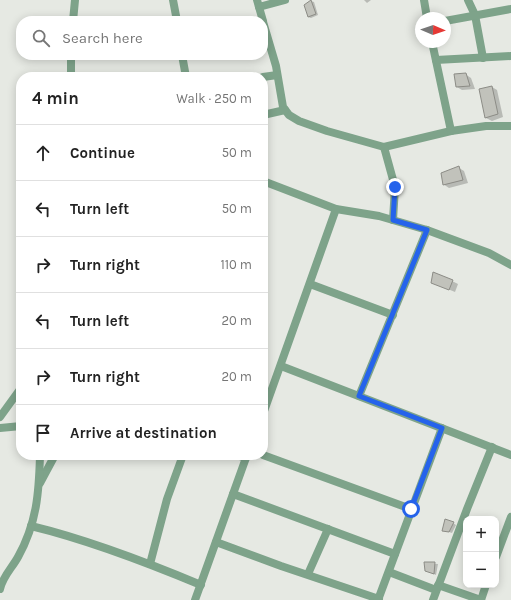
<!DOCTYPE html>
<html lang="en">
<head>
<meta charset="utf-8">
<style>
  :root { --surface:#fff; --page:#f2f2f2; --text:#222; --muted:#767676; --line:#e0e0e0 }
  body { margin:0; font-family:Karla,sans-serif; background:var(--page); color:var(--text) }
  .controls { position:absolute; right:12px; bottom:12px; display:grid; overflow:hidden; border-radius:8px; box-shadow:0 2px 10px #0003 }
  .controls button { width:36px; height:36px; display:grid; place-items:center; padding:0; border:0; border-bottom:1px solid var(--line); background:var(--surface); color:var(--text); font:20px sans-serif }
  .compass { position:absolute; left:415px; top:12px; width:36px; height:36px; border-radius:50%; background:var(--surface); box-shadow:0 2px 10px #0003; rotate:92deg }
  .stop { position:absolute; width:12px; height:12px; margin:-9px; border:3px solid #2563eb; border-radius:50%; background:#fff }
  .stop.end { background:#2563eb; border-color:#fff; box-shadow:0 1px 4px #0008 }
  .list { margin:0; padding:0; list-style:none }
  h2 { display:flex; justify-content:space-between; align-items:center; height:52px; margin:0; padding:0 16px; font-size:17px }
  h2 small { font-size:13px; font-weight:400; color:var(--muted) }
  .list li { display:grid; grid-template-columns:26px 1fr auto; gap:12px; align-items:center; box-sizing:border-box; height:56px; padding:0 16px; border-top:1px solid var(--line) }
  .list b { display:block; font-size:15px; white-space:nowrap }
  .list em { font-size:13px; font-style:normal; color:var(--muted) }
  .icon { flex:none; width:22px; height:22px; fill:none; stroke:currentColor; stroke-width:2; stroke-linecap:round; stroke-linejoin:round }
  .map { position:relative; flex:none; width:511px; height:600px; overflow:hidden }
  .search { position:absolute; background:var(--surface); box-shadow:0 2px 10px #0003; left:16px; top:16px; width:252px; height:44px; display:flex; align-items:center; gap:10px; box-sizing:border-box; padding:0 14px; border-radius:16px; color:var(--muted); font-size:15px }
  .panel { position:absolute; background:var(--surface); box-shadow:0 2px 10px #0003; left:16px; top:72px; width:252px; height:388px; border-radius:16px }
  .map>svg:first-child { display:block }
</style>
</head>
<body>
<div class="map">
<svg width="511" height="600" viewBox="0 0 511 600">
  <rect width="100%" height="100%" fill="#e6e9e3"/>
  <!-- shadow -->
  <g fill="#0003">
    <path d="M364 0H371L367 3Z"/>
    <path d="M311 1 314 2 318 15 311 18 308 17 305 6Z"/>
    <path d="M465 74 471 78 475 89 462 90 457 87Z"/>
    <path d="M492 87 497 90 503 117 492 121 486 118 480 89Z"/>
    <path d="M459 168 464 171 468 183 449 188 443 184Z"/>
    <path d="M452 281 458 284 455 292 433 283Z"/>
    <path d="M453 523 456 525 452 533 443 530Z"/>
    <path d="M425 563 438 564 436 575 429 572Z"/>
  </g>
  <!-- building -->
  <g fill="#c1c2bb" stroke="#8c8c86">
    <path d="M311 0 316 14 308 17 304 5Z"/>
    <path d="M466 73 470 86 456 87 454 74Z"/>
    <path d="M492 86 498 114 485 118 479 89Z"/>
    <path d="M459 166 463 180 443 185 441 173Z"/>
    <path d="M433 272 453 280 449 290 431 283Z"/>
    <path d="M445 519 454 522 449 532 442 531Z"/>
    <path d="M424 562H435L434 574 425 571Z"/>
  </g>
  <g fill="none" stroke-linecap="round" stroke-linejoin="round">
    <!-- minor -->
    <g stroke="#7ea38a" stroke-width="8">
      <path d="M173 0 177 21"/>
      <path d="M257 0 263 21"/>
      <path d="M424 0 427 18"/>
      <path d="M468 0 475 15 483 58"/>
      <path d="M259 7 285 0"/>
      <path d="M73 21 75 0"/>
      <path d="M445 21 511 9"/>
      <path d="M263 22 276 66 283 107 289 115 299 121 327 131 384 147 451 131 486 126H511"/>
      <path d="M432 42 451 131"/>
      <path d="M182 55 186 77"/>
      <path d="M436 60 511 56"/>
      <path d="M71 77V55"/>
      <path d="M263 77 277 75"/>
      <path d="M263 115 285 110"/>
      <path d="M384 147 395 187 393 220"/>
      <path d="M263 181 336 209 379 216 427 230 489 253 511 265"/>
      <path d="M310 284 393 315"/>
      <path d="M281 366 511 455"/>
      <path d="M359 396 427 230"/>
      <path d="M263 414 336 209"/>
      <path d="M0 417 21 388"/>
      <path d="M0 428 21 426"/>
      <path d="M236 455 246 458"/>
      <path d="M263 455 411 509"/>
      <path d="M40 483 55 455"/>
      <path d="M233 494 395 554"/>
      <path d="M31 526C89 540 146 562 201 585"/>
      <path d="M216 542 281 566 379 599"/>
      <path d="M496 557 511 517"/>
      <path d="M150 564 167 499 183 455"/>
      <path d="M389 572 436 590"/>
      <path d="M308 574 328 529"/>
      <path d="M438 585 481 600"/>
      <path d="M0 589C3 576 12 568 18 557 37 523 39 492 40 455"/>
      <path d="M195 600 247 455"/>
      <path d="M378 600 442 428"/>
      <path d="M433 600 467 509 492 447"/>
      <path d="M481 600 486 585"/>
    </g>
  </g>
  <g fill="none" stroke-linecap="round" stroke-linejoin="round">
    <!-- route -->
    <path stroke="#2563eb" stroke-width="5" d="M395 187 393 220 427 230 359 396 442 428 411 509"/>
  </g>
</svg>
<div class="controls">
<button>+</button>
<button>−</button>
</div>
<svg class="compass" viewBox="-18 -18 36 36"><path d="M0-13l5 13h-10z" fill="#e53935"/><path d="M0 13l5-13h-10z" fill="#767676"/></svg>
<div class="stop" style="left:411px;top:509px"></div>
<div class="stop end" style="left:395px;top:187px"></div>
<div class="search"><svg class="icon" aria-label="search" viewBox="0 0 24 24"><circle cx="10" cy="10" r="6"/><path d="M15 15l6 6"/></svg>Search here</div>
<section class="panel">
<h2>4 min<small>Walk · 250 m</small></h2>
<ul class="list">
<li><svg class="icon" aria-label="ahead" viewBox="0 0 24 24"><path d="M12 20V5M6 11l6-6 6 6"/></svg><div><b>Continue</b></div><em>50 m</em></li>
<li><svg class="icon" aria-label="left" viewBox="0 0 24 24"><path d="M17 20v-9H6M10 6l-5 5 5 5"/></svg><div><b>Turn left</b></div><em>50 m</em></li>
<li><svg class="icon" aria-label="right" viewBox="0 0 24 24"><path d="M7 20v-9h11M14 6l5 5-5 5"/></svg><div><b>Turn right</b></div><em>110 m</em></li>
<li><svg class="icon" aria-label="left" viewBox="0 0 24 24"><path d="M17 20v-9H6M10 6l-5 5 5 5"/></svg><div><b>Turn left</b></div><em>20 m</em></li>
<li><svg class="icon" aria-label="right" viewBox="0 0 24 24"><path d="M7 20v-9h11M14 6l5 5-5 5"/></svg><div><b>Turn right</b></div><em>20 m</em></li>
<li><svg class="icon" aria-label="arrive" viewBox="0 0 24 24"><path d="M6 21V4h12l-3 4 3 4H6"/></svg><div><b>Arrive at destination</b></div></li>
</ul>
</section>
</div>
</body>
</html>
